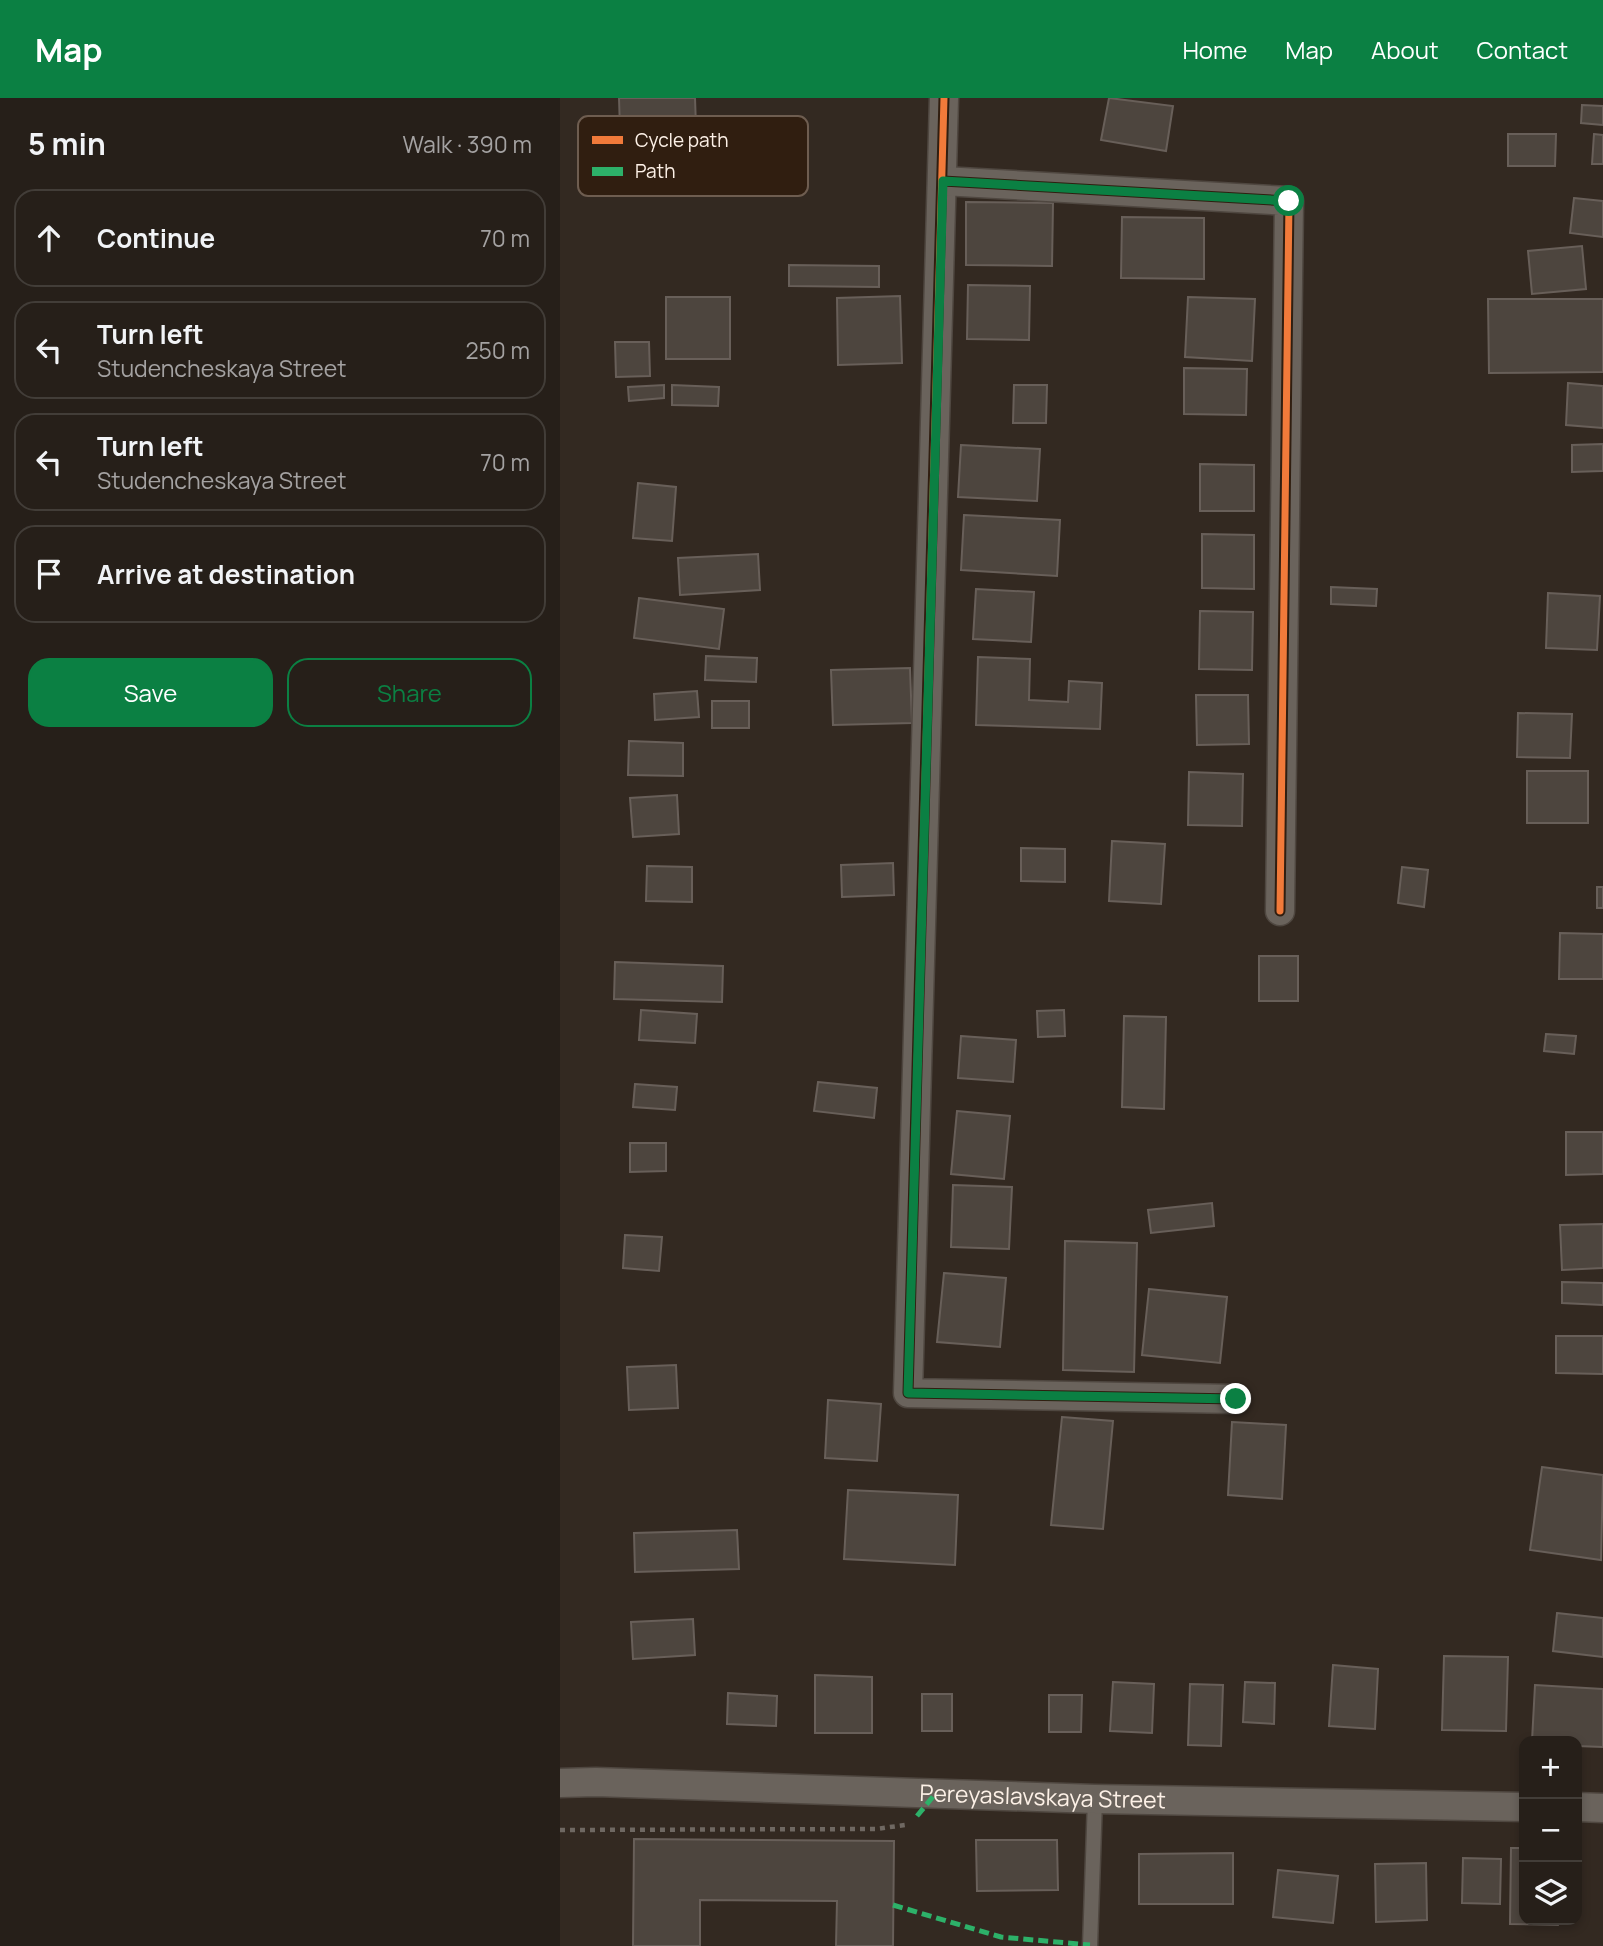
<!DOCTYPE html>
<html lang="en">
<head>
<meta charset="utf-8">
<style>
  :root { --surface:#261f19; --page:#2e2722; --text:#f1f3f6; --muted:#a4a2a2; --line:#423d38; --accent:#0b8043 }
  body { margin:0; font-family:Manrope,sans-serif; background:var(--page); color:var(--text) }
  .controls { position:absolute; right:21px; bottom:21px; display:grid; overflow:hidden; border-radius:14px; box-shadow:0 4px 10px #0003 }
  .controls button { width:63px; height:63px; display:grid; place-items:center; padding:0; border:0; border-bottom:2px solid var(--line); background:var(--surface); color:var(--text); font:35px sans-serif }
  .stop { position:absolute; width:21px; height:21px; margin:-16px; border:5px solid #0b8043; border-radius:50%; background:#fff }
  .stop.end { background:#0b8043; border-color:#fff; box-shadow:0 2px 7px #0008 }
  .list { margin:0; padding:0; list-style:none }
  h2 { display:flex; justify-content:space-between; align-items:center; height:91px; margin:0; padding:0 28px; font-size:30px }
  h2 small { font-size:23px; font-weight:400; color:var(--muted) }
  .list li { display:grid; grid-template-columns:46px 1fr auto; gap:21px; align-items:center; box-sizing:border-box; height:98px; margin:0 14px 14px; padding:0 14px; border:2px solid var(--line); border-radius:21px }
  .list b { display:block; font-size:26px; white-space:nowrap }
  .list p { margin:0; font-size:23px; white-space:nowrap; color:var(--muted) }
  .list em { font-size:23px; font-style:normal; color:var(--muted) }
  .actions { display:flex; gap:14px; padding:21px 28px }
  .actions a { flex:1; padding:16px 0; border:2px solid var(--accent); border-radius:21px; text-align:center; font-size:24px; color:var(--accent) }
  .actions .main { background:var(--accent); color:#fff }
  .icon { flex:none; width:38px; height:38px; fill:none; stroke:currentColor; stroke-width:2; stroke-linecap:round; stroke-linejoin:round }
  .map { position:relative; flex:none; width:1043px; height:1848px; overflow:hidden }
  header { display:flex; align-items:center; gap:42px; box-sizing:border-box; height:98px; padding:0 35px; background:var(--accent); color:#fff }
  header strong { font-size:33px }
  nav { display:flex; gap:38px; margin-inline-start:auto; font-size:24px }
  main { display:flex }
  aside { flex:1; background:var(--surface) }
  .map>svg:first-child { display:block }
</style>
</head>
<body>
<header>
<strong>Map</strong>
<nav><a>Home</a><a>Map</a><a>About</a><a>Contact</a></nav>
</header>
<main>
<aside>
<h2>5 min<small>Walk · 390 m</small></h2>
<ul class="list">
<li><svg class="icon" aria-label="ahead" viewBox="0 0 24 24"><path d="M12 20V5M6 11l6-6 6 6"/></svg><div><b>Continue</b></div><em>70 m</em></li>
<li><svg class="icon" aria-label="left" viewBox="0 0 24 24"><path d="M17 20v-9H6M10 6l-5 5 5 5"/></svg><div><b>Turn left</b><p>Studencheskaya Street</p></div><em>250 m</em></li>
<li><svg class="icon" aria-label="left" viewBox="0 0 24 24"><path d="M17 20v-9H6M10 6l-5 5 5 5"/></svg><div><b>Turn left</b><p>Studencheskaya Street</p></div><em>70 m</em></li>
<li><svg class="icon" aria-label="arrive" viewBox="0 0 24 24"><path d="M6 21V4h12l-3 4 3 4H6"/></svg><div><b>Arrive at destination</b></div></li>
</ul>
<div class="actions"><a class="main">Save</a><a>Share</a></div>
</aside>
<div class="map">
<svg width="1043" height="1848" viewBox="0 0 1043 1848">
  <rect width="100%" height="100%" fill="#332921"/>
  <!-- building -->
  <g fill="#4d453e" stroke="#685f59" stroke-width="2">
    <path d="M59 0H135L136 29 60 31Z"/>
    <path d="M549 0 613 8 606 53 541 42Z"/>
    <path d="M1022 7 1043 8V27L1021 25Z"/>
    <path d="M948 36H996L995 68H948Z"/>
    <path d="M1034 36 1043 37V66H1032Z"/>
    <path d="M1014 100 1043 103V139L1010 135Z"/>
    <path d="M406 104 493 105 492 168 406 167Z"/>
    <path d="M562 119 644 120V181L561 180Z"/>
    <path d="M1022 148 1026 191 972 196 968 153Z"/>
    <path d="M229 167 319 168V189L229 188Z"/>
    <path d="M408 187 470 188 469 242 407 241Z"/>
    <path d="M340 198 342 265 278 267 277 200Z"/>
    <rect x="106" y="199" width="64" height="62"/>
    <path d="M628 199 695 201 692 263 625 259Z"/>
    <path d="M928 201H1043V274L929 275Z"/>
    <path d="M55 244H89L90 278 56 279Z"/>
    <path d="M624 270 687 271 686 317 624 316Z"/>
    <path d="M1008 285 1043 288V330L1006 327Z"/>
    <path d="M104 287V300L69 303 68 289Z"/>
    <path d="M112 287 159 289 158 308 112 307Z"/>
    <path d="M454 287H487L486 325H453Z"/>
    <path d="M1043 346V373L1012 374V347Z"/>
    <path d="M401 347 480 351 477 403 398 399Z"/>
    <path d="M640 366 694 367V413H640Z"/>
    <path d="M78 385 116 389 112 443 73 440Z"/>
    <path d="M404 417 500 422 497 478 401 472Z"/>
    <path d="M642 436 694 437V491L642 490Z"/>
    <path d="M198 456 200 492 120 497 118 460Z"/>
    <path d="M771 489 817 491 816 508 771 506Z"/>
    <path d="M416 491 474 494 471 544 413 541Z"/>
    <path d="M988 495 1040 498 1037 552 986 550Z"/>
    <path d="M79 500 164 511 159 551 74 540Z"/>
    <path d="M640 513 693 514 692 572 639 571Z"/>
    <path d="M146 558 197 560 196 584 145 582Z"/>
    <path d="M418 559 470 561 469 602 508 604 509 583 542 585 540 631 416 627Z"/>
    <path d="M350 570 352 625 273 627 271 572Z"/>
    <path d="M137 593 139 619 95 622 94 596Z"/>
    <path d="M636 597H688L689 646 637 647Z"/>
    <rect x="152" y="603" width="37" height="27"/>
    <path d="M958 615 1012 616 1010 660 957 659Z"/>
    <path d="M69 643 123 645V678L68 677Z"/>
    <rect x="967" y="673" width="61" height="52"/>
    <path d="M629 674 683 676 682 728 628 727Z"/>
    <path d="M117 697 119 736 73 739 70 700Z"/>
    <path d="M552 743 605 746 601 806 549 803Z"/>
    <path d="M461 750 505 751V784L461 783Z"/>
    <path d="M333 765 334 797 282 799 281 767Z"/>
    <path d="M87 768 132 769V804L86 803Z"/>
    <path d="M842 769 868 772 864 809 838 805Z"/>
    <rect x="1037" y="789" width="6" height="21"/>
    <path d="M1000 835 1043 836V881H999Z"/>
    <rect x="699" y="858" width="39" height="45"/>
    <path d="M55 864 163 868 162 904 54 901Z"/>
    <path d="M81 912 137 916 135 945 79 942Z"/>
    <path d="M504 912 505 938 478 939 477 913Z"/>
    <path d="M564 918 606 919 604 1011 562 1009Z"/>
    <path d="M986 936 1016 938 1014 956 984 953Z"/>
    <path d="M401 938 456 942 453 984 398 980Z"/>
    <path d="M258 984 317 990 314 1020 254 1013Z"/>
    <path d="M75 986 117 989 115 1012 73 1009Z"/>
    <path d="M397 1013 450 1018 444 1081 391 1076Z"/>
    <path d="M1006 1034H1043V1076L1006 1077Z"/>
    <path d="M70 1045H106V1073L70 1074Z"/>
    <path d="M393 1087 452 1089 449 1151 391 1149Z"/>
    <path d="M652 1105 654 1128 591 1135 588 1112Z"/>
    <path d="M1043 1126V1170L1002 1172 1000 1127Z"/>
    <path d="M65 1137 102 1139 99 1173 63 1170Z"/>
    <path d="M505 1143 577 1145 574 1274 503 1272Z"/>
    <path d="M384 1175 446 1180 440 1249 377 1244Z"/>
    <path d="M1002 1184 1043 1185V1207L1002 1205Z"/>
    <path d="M589 1191 667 1199 660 1265 582 1257Z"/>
    <path d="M996 1238H1043V1276L996 1275Z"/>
    <path d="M116 1267 118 1310 69 1312 67 1269Z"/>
    <path d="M268 1302 321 1306 317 1363 265 1360Z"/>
    <path d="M502 1319 553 1323 543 1431 491 1427Z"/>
    <path d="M672 1324 726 1327 722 1401 668 1397Z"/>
    <path d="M982 1369 1043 1377 1041 1462 970 1452Z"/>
    <path d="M288 1392 398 1397 395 1467 284 1461Z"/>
    <path d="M177 1432 179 1471 75 1474 74 1435Z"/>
    <path d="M997 1515 1043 1520V1559L993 1553Z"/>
    <path d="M133 1521 135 1557 73 1561 71 1524Z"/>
    <path d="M884 1558 948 1559 946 1633 882 1632Z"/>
    <path d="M773 1567 818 1571 815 1631 769 1628Z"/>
    <path d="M255 1577 312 1579V1635H255Z"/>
    <path d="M553 1584 594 1586 592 1635 550 1633Z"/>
    <path d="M685 1584 715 1585 714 1626 683 1624Z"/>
    <path d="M630 1586 663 1587 661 1648 628 1647Z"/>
    <path d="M975 1587 1043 1591V1649L1017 1648V1643H972Z"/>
    <path d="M168 1595 217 1598 216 1628 167 1626Z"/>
    <rect x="362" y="1596" width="30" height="37"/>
    <path d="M489 1597H522L521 1634H489Z"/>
    <path d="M74 1741 334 1743 333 1848H276L277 1803 140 1802V1848H73Z"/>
    <path d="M416 1742H497L498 1792 417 1793Z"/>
    <path d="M951 1750H964V1822H999L998 1827 950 1826Z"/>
    <path d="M673 1755V1806H579V1756Z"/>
    <path d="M903 1760 941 1761 940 1806 902 1805Z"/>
    <path d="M866 1765 867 1822 816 1824 815 1766Z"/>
    <path d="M718 1772 778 1778 773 1825 713 1819Z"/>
  </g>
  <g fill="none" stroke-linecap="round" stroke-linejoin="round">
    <defs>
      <path id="lane" d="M530 1848 535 1701"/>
      <g id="street">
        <path d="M384 0 348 1295 676 1301"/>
        <path d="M383 83 729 103 720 813"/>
        <path id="s1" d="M0 1685 36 1684 535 1701 964 1709"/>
        <path d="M1017 1709 1043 1710"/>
      </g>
    </defs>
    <!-- lane casing -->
    <use href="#lane" stroke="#4f4740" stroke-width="17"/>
    <!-- street casing -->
    <use href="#street" stroke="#4f4740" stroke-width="31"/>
    <!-- path -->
    <path stroke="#6f6862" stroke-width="4.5" stroke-dasharray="5 5" stroke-linecap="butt" d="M0 1732 316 1731 345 1727"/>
    <!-- lane -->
    <use href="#lane" stroke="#6a635c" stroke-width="14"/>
    <!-- street -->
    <use href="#street" stroke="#6a635c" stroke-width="28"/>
    <!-- quiet -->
    <g stroke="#2db169" stroke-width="5" stroke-dasharray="10 5" stroke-linecap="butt">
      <path d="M357 1718 376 1695"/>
      <path d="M333 1807 441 1839 530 1847"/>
    </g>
    <defs>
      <g id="cycleway">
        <path d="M384 0 348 1295 676 1301"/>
        <path d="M383 83 729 103 720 813"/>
      </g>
    </defs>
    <!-- cycleway casing -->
    <use href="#cycleway" stroke="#301e10" stroke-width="11"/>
    <!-- cycleway -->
    <use href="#cycleway" stroke="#f17a3a" stroke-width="7"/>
  </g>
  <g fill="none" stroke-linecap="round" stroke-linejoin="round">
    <!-- route -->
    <path stroke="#0b8043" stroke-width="9" d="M676 1301 348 1295 383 83 729 103"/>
  </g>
  <g text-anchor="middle" stroke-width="6" stroke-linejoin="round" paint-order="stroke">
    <!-- street labels -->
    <g font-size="23" fill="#fdf1e7" stroke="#301e10">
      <text dy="8" stroke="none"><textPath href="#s1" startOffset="483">Pereyaslavskaya Street</textPath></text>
    </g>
  </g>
  <!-- legend -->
  <rect x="18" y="18" width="230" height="80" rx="10" fill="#301e10" stroke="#6e5d50" stroke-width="2"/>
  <rect x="32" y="38" width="31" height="8" fill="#f17a3a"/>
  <rect x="32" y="69" width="31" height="9" fill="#2db169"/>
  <g font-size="19" fill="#fdf1e7">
    <text x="75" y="49">Cycle path</text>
    <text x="75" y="80">Path</text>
  </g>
</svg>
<div class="controls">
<button>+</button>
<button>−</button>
<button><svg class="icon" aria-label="layers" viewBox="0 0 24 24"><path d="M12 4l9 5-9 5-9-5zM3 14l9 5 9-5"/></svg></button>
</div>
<div class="stop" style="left:729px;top:103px"></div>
<div class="stop end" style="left:676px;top:1301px"></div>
</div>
</main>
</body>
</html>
